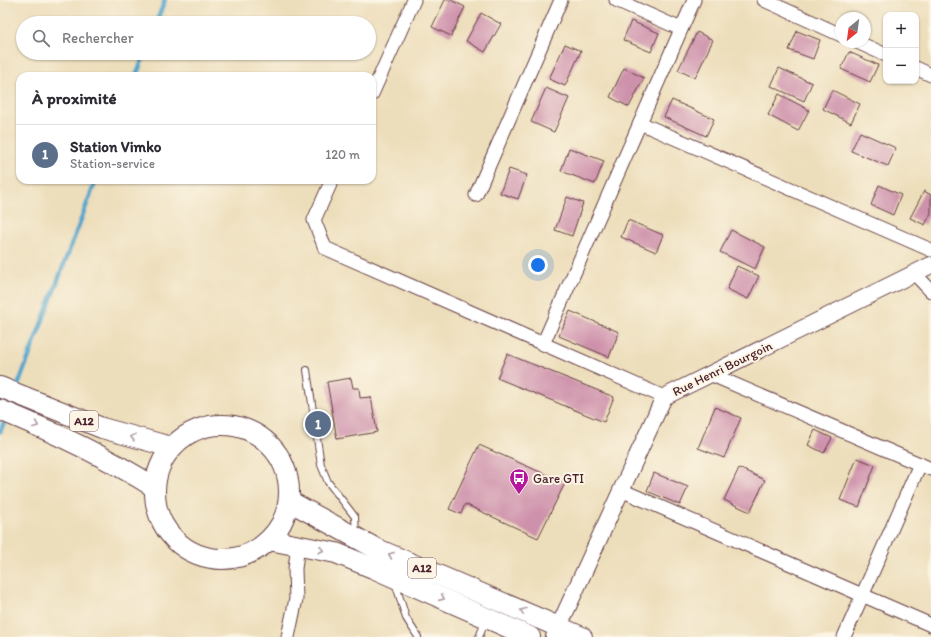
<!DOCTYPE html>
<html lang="fr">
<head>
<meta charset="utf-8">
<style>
  :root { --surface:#fff; --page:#f7f7f7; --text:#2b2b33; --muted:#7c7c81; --line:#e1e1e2; --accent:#b5179e }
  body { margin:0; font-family:Itim,sans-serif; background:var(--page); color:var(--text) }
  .controls { position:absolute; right:12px; top:12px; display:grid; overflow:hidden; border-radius:8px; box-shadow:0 1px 3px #0004 }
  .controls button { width:36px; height:36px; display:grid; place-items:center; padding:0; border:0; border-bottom:1px solid var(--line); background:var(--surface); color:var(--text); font:20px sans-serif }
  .compass { position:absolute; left:835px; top:12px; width:36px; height:36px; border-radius:50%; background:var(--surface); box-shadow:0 1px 3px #0004; rotate:209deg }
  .you { position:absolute; left:538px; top:265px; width:14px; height:14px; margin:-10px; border:3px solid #fff; border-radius:50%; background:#1a73e8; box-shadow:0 0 0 6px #1a73e833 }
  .badge { display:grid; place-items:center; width:26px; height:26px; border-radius:50%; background:var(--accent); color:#fff; font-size:13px; font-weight:700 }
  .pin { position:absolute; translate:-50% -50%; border:2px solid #fff; box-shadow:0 1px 4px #0006 }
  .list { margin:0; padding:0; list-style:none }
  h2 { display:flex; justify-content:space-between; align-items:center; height:52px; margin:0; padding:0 16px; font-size:17px }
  h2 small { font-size:13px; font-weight:400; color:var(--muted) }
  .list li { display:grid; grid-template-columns:26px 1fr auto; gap:12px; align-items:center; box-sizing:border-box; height:60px; padding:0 16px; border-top:1px solid var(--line) }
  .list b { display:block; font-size:15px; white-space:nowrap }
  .list p { margin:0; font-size:13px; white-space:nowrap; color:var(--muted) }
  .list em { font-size:13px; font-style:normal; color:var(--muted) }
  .icon { flex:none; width:22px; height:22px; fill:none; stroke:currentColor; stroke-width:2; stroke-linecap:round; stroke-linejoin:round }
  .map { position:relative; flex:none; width:931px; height:637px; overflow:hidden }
  .search { position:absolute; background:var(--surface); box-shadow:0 1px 3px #0004; left:16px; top:16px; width:360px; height:44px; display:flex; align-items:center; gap:10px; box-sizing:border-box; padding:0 14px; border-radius:22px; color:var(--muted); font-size:15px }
  .panel { position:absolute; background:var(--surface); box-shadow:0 1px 3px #0004; left:16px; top:72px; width:360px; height:112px; border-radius:12px }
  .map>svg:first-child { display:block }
</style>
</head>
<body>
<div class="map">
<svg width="931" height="637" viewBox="0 0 931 637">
  <rect width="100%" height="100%" fill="#fcf5e5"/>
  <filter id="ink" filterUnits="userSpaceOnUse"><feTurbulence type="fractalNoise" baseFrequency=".025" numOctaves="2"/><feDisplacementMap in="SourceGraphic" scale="8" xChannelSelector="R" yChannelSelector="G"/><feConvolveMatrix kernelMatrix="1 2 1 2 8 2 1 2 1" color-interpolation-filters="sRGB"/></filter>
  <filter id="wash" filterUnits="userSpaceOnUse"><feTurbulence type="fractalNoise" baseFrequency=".012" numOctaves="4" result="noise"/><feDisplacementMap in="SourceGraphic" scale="16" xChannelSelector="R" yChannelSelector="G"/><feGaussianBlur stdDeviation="0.9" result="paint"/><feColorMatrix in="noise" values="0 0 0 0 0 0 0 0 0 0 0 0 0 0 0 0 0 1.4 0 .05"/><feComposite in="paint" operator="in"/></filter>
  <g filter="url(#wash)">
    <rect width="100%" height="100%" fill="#eddebb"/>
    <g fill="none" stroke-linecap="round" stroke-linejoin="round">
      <!-- stream -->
      <g stroke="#50a4cc" stroke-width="4.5">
        <path d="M156 23 165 0"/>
        <path d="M136 76 145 53"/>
        <path d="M17 388 96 180"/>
        <path d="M0 432 6 417"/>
      </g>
    </g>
    <g id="blocks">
      <!-- building -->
      <g fill="#ce91ab">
        <path d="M445 0H451L465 7 451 36 432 27Z"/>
        <path d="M481 13 501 24 485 52 466 41Z"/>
        <path d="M631 21 659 33 651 52 623 40Z"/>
        <path d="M797 31 820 40 813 59 789 50Z"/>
        <path d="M697 32 713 40 695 78 678 70Z"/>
        <path d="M565 44 581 51 565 86 549 79Z"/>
        <path d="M849 52 878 65 870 82 841 69Z"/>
        <path d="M624 68 644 78 629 107 610 97Z"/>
        <path d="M779 68 812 83 804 101 771 86Z"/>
        <path d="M546 88 569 98 554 132 531 122Z"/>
        <path d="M832 90 860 104 851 123 823 109Z"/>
        <path d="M779 94 809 110 798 131 768 115Z"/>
        <path d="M672 100 714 119 706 136 664 117Z"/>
        <path d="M860 132 896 148 888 166 851 151Z"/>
        <path d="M569 148 604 161 595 184 561 171Z"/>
        <path d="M509 169 527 175 518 199 500 193Z"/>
        <path d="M879 185 901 195 893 215 871 205Z"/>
        <path d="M924 191 931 195V213L925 225 910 218Z"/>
        <path d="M567 197 583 203 572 236 555 230Z"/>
        <path d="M628 220 663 235 656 252 621 237Z"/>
        <path d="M731 230 765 247 755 269 720 252Z"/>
        <path d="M737 266 759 276 748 299 727 289Z"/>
        <path d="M570 311 619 332 609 357 559 336Z"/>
        <path d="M507 354 614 397 604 422 497 378Z"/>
        <path d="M351 378 353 388H359L360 398 371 397 377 432 337 439 327 382Z"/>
        <path d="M715 407 741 418 724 458 698 448Z"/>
        <path d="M815 430 832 438 824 453 808 445Z"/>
        <path d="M479 445 565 483 538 538 465 504 461 514 449 509Z"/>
        <path d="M857 458 875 465 859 507 840 500Z"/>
        <path d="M739 468 765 480 750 512 724 500Z"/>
        <path d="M654 473 688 487 680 505 647 491Z"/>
      </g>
    </g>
  </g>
  <g filter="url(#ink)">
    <use href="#blocks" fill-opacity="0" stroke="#623c41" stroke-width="1"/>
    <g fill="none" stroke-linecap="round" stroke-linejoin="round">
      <defs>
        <g id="service">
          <path d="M307 370 321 465 328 482 355 517 356 534"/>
          <path d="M395 582 406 618 418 637"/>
          <path d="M479 637 486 620"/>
        </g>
        <g id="minor">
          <path d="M616 0 681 29"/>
          <path d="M764 0 841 35"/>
          <path d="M857 42 886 55"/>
          <path d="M916 68 931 75"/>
          <path d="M372 94 414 0"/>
          <path d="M640 123 931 250"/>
          <path d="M332 180 314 220 325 248 664 397"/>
          <path d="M476 195 561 0"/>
          <path d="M914 273 931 291"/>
          <path d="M543 344 694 0"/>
          <path d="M710 374 931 469"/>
          <path d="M621 490 931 625"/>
          <path d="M288 637 296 599 295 569 298 544"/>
          <path d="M844 637 920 464"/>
        </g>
        <path id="tertiary" d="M554 637 664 397 931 265"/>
        <g id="primary">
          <path d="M0 387 102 428 171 447"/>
          <path d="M0 410C54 432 105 456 154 487"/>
          <circle cx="222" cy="492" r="67"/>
          <path d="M289 501 375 548 582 637"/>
          <path d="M269 540 336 553 373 568 530 637"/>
        </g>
      </defs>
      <!-- service casing -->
      <use href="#service" stroke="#623c41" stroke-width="8"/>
      <!-- minor casing -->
      <use href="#minor" stroke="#623c41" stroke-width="15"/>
      <!-- tertiary casing -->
      <use href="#tertiary" stroke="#623c41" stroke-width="18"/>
      <!-- primary casing -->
      <use href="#primary" stroke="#623c41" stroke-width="22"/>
      <!-- service -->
      <use href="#service" stroke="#fff" stroke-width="6"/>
      <!-- minor -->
      <use href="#minor" stroke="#fff" stroke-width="13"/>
      <!-- tertiary -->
      <use href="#tertiary" stroke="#fff" stroke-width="16"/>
      <!-- primary -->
      <use href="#primary" stroke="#fff" stroke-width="20"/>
    </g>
    <!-- one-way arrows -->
    <defs><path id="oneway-chevron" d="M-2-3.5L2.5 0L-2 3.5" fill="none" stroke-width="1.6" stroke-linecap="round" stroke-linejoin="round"/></defs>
    <g stroke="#ae9aa0">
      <use href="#oneway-chevron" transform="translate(36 425) rotate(23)"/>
      <use href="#oneway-chevron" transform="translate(133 437) rotate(-164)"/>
      <use href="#oneway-chevron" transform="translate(321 550) rotate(14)"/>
      <use href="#oneway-chevron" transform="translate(391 555) rotate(-157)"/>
      <use href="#oneway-chevron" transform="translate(442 598) rotate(24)"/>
      <use href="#oneway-chevron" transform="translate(523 611) rotate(-157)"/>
    </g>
  </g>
  <!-- icons -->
  <defs>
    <symbol id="bus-pin" viewBox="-11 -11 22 30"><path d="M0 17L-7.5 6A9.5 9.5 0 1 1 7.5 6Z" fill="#b5179e" stroke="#fcf5e5"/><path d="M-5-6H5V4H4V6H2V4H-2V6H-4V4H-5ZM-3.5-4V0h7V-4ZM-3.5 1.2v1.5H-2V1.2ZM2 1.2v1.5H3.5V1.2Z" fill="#fff"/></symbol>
  </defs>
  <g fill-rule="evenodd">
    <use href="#bus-pin" x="508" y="467" width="22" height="30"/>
  </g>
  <g text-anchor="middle" stroke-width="4" stroke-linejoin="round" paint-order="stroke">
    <!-- shield labels -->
    <g fill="#fcf5e5" stroke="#7f5f63" stroke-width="1">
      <rect x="70" y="411" width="28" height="20" rx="3"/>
      <rect x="408" y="558" width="28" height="20" rx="3"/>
    </g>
    <g font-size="12" font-weight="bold" fill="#4a1f2b">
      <text x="84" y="425">A12</text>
      <text x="422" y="572">A12</text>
    </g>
    <!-- street labels -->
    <g font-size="13" fill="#4a1f2b" stroke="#fcf5e5">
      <text transform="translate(722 368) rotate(-26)" y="5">Rue Henri Bourgoin</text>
    </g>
    <!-- poi labels -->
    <g font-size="13" fill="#4a1f2b" stroke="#fcf5e5" text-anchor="start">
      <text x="533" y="483">Gare GTI</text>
    </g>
  </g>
</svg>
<div class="controls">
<button>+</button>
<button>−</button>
</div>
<svg class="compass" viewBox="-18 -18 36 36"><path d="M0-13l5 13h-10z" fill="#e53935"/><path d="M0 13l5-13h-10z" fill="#7c7c81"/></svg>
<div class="you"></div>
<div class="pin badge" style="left:318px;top:424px;background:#5c6f8a">1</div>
<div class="search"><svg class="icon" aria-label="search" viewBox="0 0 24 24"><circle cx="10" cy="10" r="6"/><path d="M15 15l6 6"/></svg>Rechercher</div>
<section class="panel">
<h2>À proximité<small></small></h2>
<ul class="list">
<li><span class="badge" style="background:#5c6f8a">1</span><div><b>Station Vimko</b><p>Station-service</p></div><em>120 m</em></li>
</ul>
</section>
</div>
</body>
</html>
